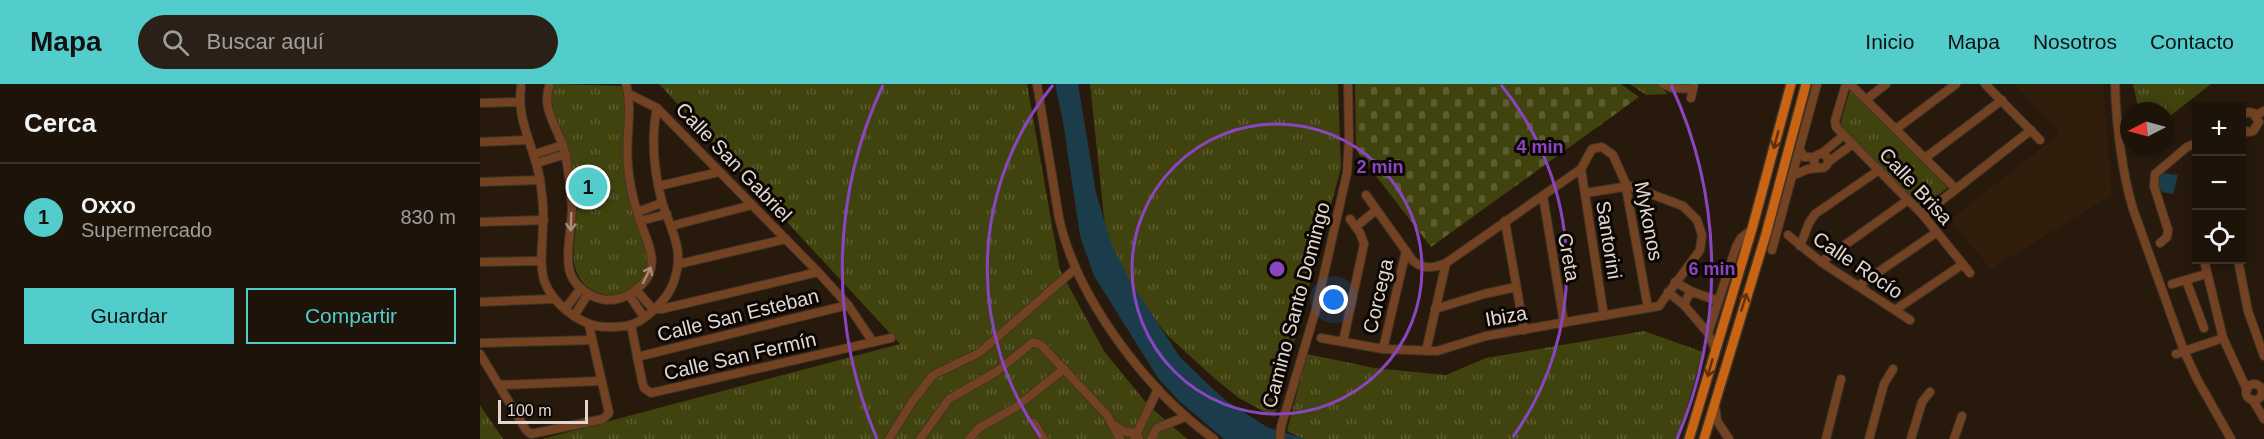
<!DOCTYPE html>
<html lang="es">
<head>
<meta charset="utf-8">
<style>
  :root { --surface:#1d1309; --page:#2a2017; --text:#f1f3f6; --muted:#a09e9c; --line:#3b322a; --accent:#53cdcb }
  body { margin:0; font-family:Helvetica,sans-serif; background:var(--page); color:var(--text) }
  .controls { position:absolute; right:18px; top:18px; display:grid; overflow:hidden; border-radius:0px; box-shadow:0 3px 9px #0003 }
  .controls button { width:54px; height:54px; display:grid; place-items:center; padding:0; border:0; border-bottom:2px solid var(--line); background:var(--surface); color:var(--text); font:30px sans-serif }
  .compass { position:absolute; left:1640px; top:18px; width:54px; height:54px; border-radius:50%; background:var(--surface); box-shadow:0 3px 9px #0003; rotate:264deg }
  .scale { position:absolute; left:18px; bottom:15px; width:90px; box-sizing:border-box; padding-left:6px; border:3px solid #e1d7cf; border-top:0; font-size:16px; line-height:21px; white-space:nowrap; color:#e1d7cf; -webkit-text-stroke:4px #0b0603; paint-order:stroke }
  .you { position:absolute; left:854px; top:216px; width:21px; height:21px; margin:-15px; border:4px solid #fff; border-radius:50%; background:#1a73e8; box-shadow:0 0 0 9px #1a73e833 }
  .badge { display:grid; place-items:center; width:39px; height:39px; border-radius:50%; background:var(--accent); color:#111; font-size:20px; font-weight:700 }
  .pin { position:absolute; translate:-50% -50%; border:3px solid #fff; box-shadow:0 2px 6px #0006 }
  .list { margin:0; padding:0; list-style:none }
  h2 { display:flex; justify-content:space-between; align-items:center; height:78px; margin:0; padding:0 24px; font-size:26px }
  h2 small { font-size:20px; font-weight:400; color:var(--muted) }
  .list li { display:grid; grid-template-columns:39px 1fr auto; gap:18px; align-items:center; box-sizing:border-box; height:108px; padding:0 24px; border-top:2px solid var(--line) }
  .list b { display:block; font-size:22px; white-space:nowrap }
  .list p { margin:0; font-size:20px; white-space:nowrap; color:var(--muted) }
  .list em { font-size:20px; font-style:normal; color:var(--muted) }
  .actions { display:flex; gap:12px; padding:18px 24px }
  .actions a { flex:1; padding:14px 0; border:2px solid var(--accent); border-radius:0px; text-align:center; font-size:21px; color:var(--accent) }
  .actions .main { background:var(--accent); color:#111 }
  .icon { flex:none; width:33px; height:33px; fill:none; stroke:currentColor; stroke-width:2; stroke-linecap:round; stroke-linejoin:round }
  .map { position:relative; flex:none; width:1784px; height:355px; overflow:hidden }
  header { display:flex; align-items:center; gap:36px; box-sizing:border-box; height:84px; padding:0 30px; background:var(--accent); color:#111 }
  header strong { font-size:28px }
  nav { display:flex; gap:33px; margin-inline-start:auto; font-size:21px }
  .search { width:420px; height:54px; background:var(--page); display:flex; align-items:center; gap:15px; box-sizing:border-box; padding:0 21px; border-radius:33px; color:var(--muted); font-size:22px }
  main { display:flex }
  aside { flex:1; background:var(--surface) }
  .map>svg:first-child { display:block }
</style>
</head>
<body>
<header>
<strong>Mapa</strong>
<div class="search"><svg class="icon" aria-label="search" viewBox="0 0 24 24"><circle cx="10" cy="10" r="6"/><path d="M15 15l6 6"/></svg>Buscar aquí</div>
<nav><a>Inicio</a><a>Mapa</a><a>Nosotros</a><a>Contacto</a></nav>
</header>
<main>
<aside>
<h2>Cerca<small></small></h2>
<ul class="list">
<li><span class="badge">1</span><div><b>Oxxo</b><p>Supermercado</p></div><em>830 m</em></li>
</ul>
<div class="actions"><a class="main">Guardar</a><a>Compartir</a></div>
</aside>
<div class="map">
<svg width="1784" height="355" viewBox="0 0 1784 355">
  <defs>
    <pattern id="grass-tufts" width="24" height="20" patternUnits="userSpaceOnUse" patternTransform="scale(1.5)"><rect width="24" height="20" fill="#41430f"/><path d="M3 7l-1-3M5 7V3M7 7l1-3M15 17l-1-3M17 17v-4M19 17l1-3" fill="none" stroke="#5c5d31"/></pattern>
    <pattern id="cemetery-stones" width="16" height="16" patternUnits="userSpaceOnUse" patternTransform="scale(1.5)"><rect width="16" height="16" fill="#41430f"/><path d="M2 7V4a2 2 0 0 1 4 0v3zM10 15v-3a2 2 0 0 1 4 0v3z" fill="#5c5d31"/></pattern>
  </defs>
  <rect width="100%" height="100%" fill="#27190c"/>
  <!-- built -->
  <path fill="#301d0b" d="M1534 0H1623L1632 111 1511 185 1470 136 1580 49Z"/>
  <!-- grass -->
  <g fill="url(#grass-tufts)">
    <path d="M75 0 143 2C148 22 143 40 143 60 143 78 145 97 149 115 155 139 177 168 164 193 149 222 105 215 96 186 91 172 95 156 96 141 97 120 95 99 90 78 88 68 86 57 82 47 75 31 67 18 75 0Z"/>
    <path d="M179 0H547L580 186 624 267 668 321 707 355H62L420 260Z"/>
    <path d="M610 0H858L861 84 794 333 759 314 734 294 687 251 648 200 627 161Z"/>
    <path d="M1150 0H1178L1188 10 1166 11Z"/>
    <path d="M1653 0H1731L1685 36V27H1659Z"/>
    <path d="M1370 6 1469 103 1439 125 1360 41Z"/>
    <path d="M1164 247 1223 268 1198 355H823L807 347 827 270 894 284 966 291 1006 274Z"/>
    <path d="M0 321 23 355H0Z"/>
  </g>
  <!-- cemetery -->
  <path fill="url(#cemetery-stones)" d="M875 0H1141L1159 13 951 163 876 66Z"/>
  <!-- water -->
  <g fill="#1a3c4b">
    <path d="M575 0H598L616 109 631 159 650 197 700 273 733 305 748 318 787 343 825 355H744L699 317 678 294 614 192 600 152 583 38Z"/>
    <path d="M1681 89 1698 91 1693 110 1682 108 1678 101Z"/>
  </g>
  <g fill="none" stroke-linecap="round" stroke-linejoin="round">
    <defs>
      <g id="minor">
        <path d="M70 0C59 26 82 48 86 73 89 90 91 107 92 123 92 143 84 174 91 191 97 205 113 215 127 216 136 216 146 213 153 208 186 185 167 160 158 131 153 115 149 98 148 82 145 55 153 26 146 0"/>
        <path d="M557 0 579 134C597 215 667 307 734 355"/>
        <path d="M1183 0 1192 4 1213 5"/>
        <path d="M1366 0 1355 37 1356 43 1443 131 1490 189"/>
        <path d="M1370 0 1476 105"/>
        <path d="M1505 0 1560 56"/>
        <path d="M1635 0C1636 38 1642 89 1653 125L1704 267 1717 295 1751 355"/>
        <path d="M41 3C36 37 55 64 60 96 62 109 64 123 63 136 63 176 52 198 87 227 108 243 121 245 146 242 165 239 189 214 194 197 205 165 191 147 182 118 174 88 171 54 177 24"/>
        <path d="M149 10 177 24 338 188 368 221 393 258"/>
        <path d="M1211 14 1214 0"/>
        <path d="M1387 15 1406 0"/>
        <path d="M0 19 39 18"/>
        <path d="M1762 31 1768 28 1773 29 1779 38 1773 47 1768 48 1762 45"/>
        <path d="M1776 31 1784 27"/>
        <path d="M1416 45 1476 0"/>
        <path d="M0 58 48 56"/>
        <path d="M1320 66 1324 73H1335"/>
        <circle cx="1341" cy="77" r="7"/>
        <path d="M55 70 83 61"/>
        <path d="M1341 70 1364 51"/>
        <path d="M1445 74 1522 16"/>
        <path d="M1348 78 1373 60"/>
        <path d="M57 79 86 70"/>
        <path d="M1101 85 1124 232"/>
        <path d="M1312 92 1328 85 1340 84"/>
        <path d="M0 98 60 96"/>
        <path d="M179 102 239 88"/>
        <path d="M886 111 933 177C944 186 954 184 966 179L1101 85 1112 65 1122 63 1133 71 1145 98 1168 224"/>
        <path d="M1063 112 1084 239"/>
        <path d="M157 128 182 119"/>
        <path d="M1443 131 1551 46"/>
        <path d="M160 137 187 130"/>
        <path d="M1025 137 1044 246"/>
        <path d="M0 138 64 136"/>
        <path d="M191 142 272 121"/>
        <path d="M877 142 896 126"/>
        <path d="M1308 151 1341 178 1430 236"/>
        <path d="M1680 159 1687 153 1688 146 1674 102 1675 90 1707 63 1716 59"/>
        <path d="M1320 162 1329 139 1335 130 1399 86"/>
        <path d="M1292 166 1337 0"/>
        <path d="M1724 176 1743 254 1767 306"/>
        <path d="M1758 176 1768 227 1784 272"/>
        <path d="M0 178 60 177"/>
        <path d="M1341 178 1428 116"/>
        <path d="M199 180 306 155"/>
        <path d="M1706 196 1724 244"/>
        <path d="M1195 198 1213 208"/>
        <path d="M1692 200 1726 190"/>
        <path d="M1378 202 1457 148"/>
        <path d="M156 206 173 225H182L338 188"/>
        <path d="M1188 208 1204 221"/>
        <path d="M149 211 164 233"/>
        <path d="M0 218 73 215"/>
        <path d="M85 225 101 204"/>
        <path d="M955 225 1004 210 1036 203"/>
        <path d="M1415 226 1483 180"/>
        <path d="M94 232 108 210"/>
        <path d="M151 241 162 297 164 304 171 309 411 254"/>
        <path d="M1228 249 1256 163 1261 154 1272 145"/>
        <path d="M841 254 903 265 957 267 1006 252 1179 222 1220 166 1222 151 1217 136 1203 122 1150 102 1105 109"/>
        <path d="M863 258 884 160 880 149 870 135"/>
        <path d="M0 259 112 256"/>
        <path d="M903 265 926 167"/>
        <path d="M1235 265 1228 249 1204 221 1208 212 1213 208 1238 217"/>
        <path d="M946 267 966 179"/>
        <path d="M0 270 46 346 51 350 123 335 129 329 109 241"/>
        <path d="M1696 270 1743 254"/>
        <path d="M157 273 368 221"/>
        <circle cx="1774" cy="308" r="8"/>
        <path d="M19 301 121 297"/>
        <path d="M1773 316 1784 335"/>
        <path d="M1235 321 1237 337 1249 355"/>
        <path d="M554 339 564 355"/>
        <path d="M634 341 645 348 657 349 659 354"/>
        <path d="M409 355 432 318 453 291 499 269 595 185"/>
        <path d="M440 355 469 315 516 288 553 258 561 261 627 331 640 355"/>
        <path d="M489 355 499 344 536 323 584 285"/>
        <path d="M654 355 678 305"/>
        <path d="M671 355 677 344 705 333"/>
        <path d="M800 355 801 343 836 225 867 89 869 55 868 0"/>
        <path d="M1346 355 1361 295"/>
        <path d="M1389 355 1404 300 1413 285"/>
        <path d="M1431 355 1442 318 1450 308"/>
        <path d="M1474 355 1482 332"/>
      </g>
      <g id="major">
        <path d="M1209 355 1272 145 1311 0"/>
        <path d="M1224 355 1286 150 1326 0"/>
      </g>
    </defs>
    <!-- minor casing -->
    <use href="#minor" stroke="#413427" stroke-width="10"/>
    <!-- major casing -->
    <use href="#major" stroke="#413427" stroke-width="12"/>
    <!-- minor -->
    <use href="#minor" stroke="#724223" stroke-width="8"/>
    <!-- major -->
    <use href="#major" stroke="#c86414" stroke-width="9"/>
  </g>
  <!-- one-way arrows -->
  <defs><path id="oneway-shaft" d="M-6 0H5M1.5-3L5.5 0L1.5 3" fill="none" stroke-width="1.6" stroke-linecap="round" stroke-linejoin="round" transform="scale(1.5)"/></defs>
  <g stroke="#60300b">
    <use href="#oneway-shaft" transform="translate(1296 56) rotate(105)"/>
    <use href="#oneway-shaft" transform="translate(1264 218) rotate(-73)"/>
    <use href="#oneway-shaft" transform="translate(1230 284) rotate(106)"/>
  </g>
  <g stroke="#aa8c79">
    <use href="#oneway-shaft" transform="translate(91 138) rotate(92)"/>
    <use href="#oneway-shaft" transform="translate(167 191) rotate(-64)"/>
  </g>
  <!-- distance rings -->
  <g fill="none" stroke="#8a46c1" stroke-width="3">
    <circle cx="797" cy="185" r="145"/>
    <path d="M561 353A290 290 0 0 1 573 1M1021 1A290 290 0 0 1 1033 353"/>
    <path d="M397 355A435 435 0 0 1 403 1M1191 1A435 435 0 0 1 1197 355"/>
  </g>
  <g text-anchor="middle" stroke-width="6" stroke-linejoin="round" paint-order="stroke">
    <!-- street labels -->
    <g font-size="20" fill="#e1d7cf" stroke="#0b0603">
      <text transform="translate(254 78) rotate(46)" y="7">Calle San Gabriel</text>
      <text transform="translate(1436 102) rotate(47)" y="7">Calle Brisa</text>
      <text transform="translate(1169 137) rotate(79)" y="7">Mykonos</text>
      <text transform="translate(1129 156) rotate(81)" y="7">Santorini</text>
      <text transform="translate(1089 173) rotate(80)" y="7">Creta</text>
      <text transform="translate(1378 181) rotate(34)" y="7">Calle Rocío</text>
      <text transform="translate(898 212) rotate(-77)" y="7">Corcega</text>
      <text transform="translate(816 221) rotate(-75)" y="7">Camino Santo Domingo</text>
      <text transform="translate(258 231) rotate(-14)" y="7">Calle San Esteban</text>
      <text transform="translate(1026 232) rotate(-10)" y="7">Ibiza</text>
      <text transform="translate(260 272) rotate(-13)" y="7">Calle San Fermín</text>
    </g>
  </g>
  <circle cx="797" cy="185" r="9" fill="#8a46c1" stroke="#0b0603" stroke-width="3"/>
  <g font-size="18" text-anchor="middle" font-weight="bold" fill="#8a46c1" stroke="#0b0603" stroke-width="6" stroke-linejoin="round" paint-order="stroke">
    <text x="1060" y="69">4 min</text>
    <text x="900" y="89">2 min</text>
    <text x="1232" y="191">6 min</text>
  </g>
</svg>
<div class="controls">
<button>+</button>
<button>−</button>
<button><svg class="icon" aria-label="locate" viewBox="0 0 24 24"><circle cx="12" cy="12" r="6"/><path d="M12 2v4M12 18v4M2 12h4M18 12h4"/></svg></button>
</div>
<svg class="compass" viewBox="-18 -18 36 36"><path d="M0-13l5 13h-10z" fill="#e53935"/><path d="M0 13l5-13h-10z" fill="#a09e9c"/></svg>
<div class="scale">100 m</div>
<div class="you"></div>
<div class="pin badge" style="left:108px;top:103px">1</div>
</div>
</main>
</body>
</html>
